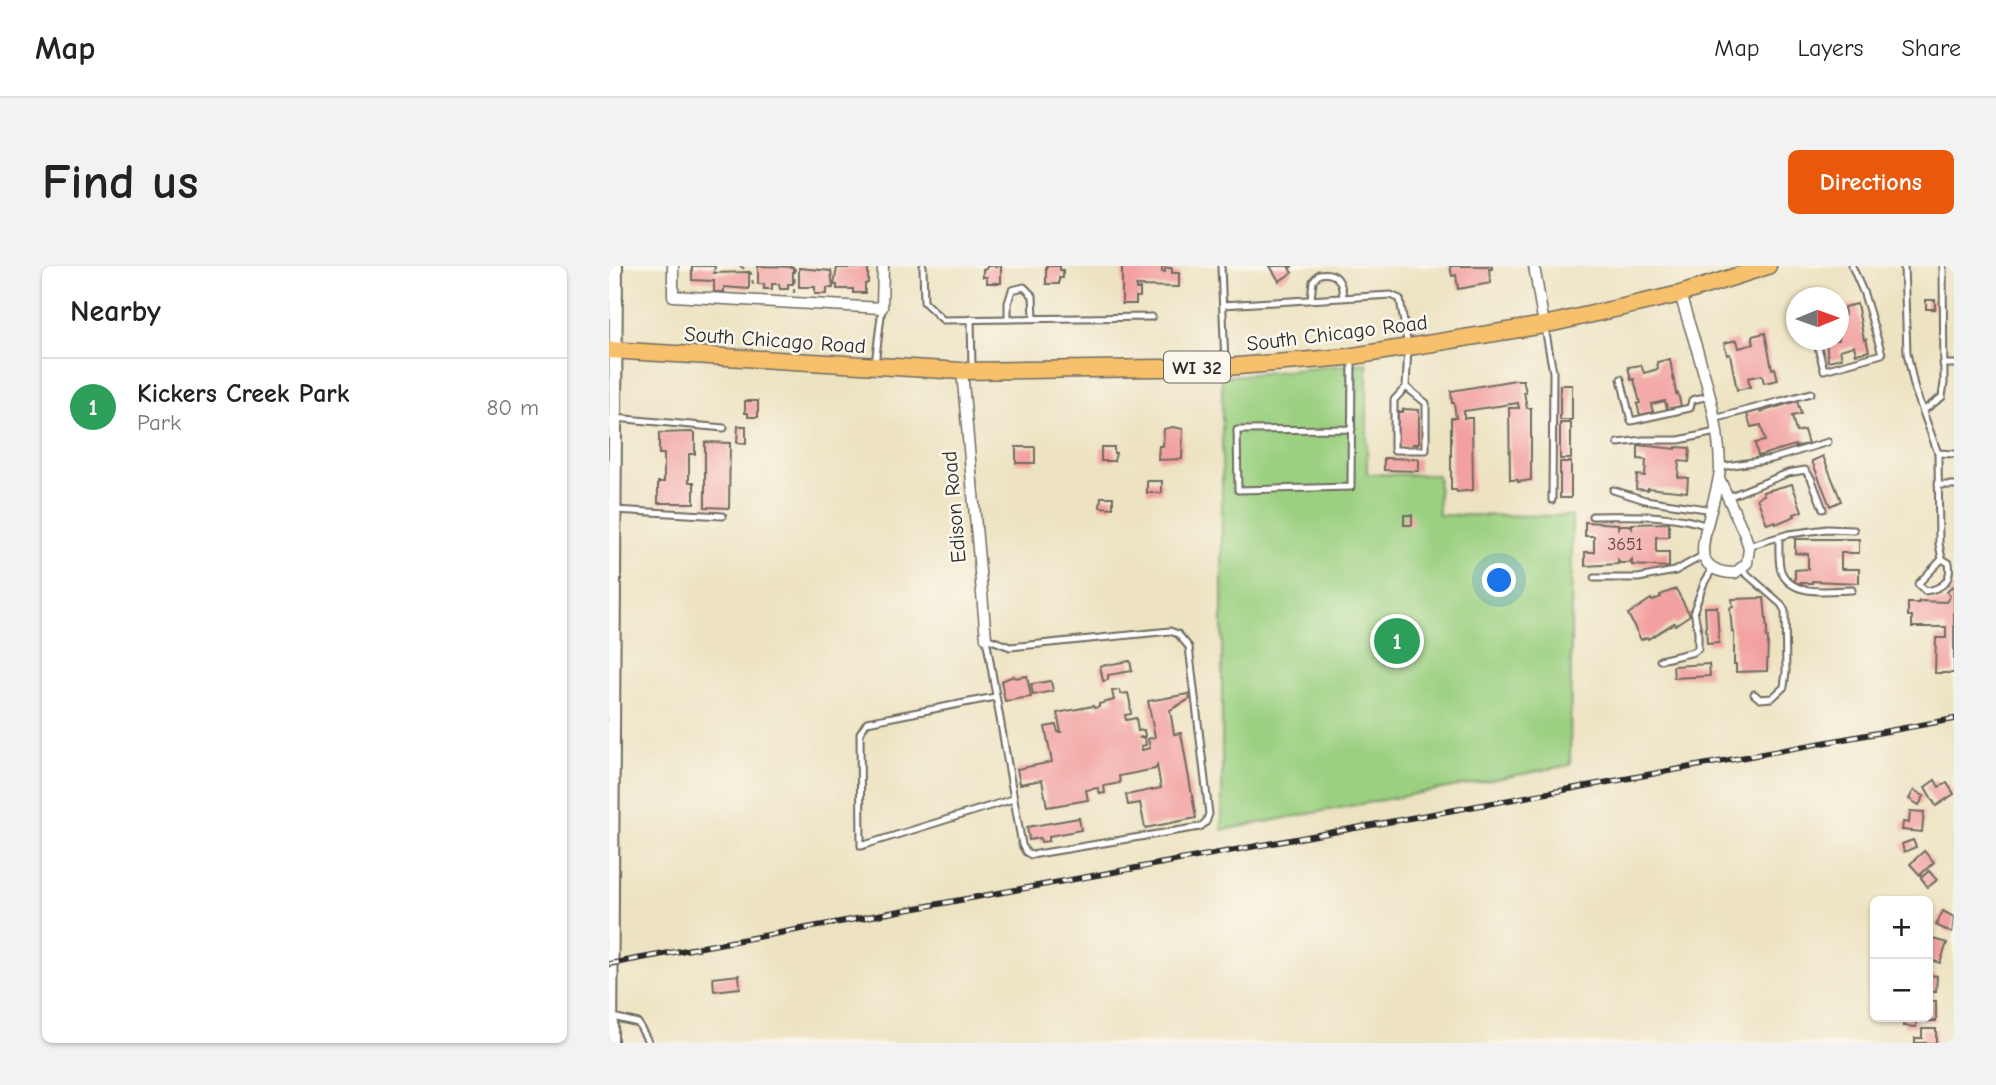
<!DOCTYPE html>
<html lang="en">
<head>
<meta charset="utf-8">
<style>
  :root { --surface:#fff; --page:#f2f2f2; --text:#222; --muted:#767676; --line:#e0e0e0; --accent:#ea580c }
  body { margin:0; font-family:"Comic Neue",sans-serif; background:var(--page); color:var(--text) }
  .controls { position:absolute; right:21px; bottom:21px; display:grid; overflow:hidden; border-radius:10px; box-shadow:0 2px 5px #0004 }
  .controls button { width:63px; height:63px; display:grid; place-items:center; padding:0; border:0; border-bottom:2px solid var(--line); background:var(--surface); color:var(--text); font:35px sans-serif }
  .compass { position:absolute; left:1177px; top:21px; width:63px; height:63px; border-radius:50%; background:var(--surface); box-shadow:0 2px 5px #0004; rotate:89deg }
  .you { position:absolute; left:891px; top:315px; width:24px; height:24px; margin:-18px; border:5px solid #fff; border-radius:50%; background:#1a73e8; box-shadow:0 0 0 10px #1a73e833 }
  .badge { display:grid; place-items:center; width:46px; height:46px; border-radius:50%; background:var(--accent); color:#fff; font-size:23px; font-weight:700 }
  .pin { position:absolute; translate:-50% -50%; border:4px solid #fff; box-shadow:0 2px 7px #0006 }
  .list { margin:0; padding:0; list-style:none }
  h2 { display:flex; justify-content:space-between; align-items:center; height:91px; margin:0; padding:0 28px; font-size:30px }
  h2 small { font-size:23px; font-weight:400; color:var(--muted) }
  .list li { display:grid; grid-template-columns:46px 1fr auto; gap:21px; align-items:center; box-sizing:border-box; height:98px; padding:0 28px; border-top:2px solid var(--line) }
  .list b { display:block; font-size:26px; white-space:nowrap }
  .list p { margin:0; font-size:23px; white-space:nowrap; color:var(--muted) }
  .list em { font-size:23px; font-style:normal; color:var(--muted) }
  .map { position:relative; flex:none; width:1345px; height:777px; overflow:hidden; border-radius:10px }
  header { display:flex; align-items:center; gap:42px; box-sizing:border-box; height:98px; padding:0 35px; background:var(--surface); border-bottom:2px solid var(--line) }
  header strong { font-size:33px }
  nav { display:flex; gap:38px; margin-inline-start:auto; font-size:24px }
  .intro { display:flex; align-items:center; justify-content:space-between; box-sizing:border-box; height:168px; padding:0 42px }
  h1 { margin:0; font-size:49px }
  .button { padding:18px 32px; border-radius:10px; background:var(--accent); color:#fff; font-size:24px; font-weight:700 }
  main { display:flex; gap:42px; padding:0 42px }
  aside { flex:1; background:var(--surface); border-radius:10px; box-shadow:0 2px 5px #0004 }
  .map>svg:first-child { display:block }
</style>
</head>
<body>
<header>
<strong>Map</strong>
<nav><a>Map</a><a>Layers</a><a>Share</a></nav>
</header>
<div class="intro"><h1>Find us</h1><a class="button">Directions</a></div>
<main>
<aside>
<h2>Nearby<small></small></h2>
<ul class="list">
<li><span class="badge" style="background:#2e9e5b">1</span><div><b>Kickers Creek Park</b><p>Park</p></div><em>80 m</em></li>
</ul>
</aside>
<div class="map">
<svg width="1345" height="777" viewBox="0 0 1345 777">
  <rect width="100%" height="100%" fill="#fbf7ec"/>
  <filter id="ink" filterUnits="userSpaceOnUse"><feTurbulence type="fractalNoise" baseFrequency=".0143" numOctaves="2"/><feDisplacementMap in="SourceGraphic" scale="14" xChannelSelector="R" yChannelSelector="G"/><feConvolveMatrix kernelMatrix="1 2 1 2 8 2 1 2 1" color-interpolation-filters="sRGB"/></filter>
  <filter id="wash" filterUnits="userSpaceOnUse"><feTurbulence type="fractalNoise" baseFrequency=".00686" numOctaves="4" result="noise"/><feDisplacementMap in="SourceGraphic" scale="28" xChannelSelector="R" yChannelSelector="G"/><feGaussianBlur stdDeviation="1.57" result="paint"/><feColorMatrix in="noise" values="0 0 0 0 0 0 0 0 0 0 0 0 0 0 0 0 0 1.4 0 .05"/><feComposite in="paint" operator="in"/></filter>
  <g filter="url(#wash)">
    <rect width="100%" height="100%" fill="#ede3c2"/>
    <!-- green -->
    <path fill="#9bd081" stroke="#637e56" stroke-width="2" d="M758 97V208L829 209 830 249 963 250 961 499 613 564V111Z"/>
    <g id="blocks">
      <!-- building -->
      <g fill="#f2a1a0">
        <path d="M83 0H106L105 7 140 6V23L115 21V26H105V15L83 14Z"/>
        <path d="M149 0 184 1V18H179V23H171L170 18H163V23H155V18H149Z"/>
        <path d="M250 0H259V17L256 18V27H244V23H228V19H225L228 2H249Z"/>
        <path d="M378 0H392V17H378V11H374V3H378Z"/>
        <path d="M437 0H451V4H454V12H450V18H437Z"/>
        <path d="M513 0H553V6H556V2H563V7H570V21L527 20V23H531V31H527V38H513Z"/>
        <path d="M661 0H684L680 2 683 7 670 15Z"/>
        <path d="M841 0H883V3H880L882 17 849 23 847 9 843 10Z"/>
        <path d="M190 2 222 5 224 22H218V28H206V21H190Z"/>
        <rect x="1317" y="34" width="9" height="9"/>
        <path d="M1248 38 1255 74 1257 73 1260 85 1247 88 1245 80 1231 84 1233 92 1219 95 1217 74H1230V51L1236 49 1235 41Z"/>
        <path d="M1156 67 1163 103 1166 102 1169 114 1155 117 1153 109 1139 112 1141 121 1128 124 1121 88 1118 89 1115 77 1128 74 1130 82 1145 78 1143 70Z"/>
        <path d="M1061 93 1067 128 1069 127 1072 140 1058 143 1056 135 1042 138 1044 146 1031 149 1028 138 1031 137 1025 113 1022 114 1019 101 1032 99 1035 107 1049 103 1048 96Z"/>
        <path d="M906 114H914L917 126H915L918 142H922V214L909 216V214H901L900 142H910L909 137 855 145V152H863L864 224 848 226 847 224H842V152H847L845 137H843L842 125Z"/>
        <rect x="951" y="119" width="12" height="35"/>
        <path d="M136 135H149V151H139V147H136Z"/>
        <path d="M1188 135 1192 148 1183 150 1187 166 1195 164 1199 178 1186 181V179L1149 190 1146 177 1156 175 1152 159 1142 161 1138 148 1152 144V146Z"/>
        <path d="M794 143 810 144V178H804V181H788L789 146H794Z"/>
        <rect x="951" y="157" width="11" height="36"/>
        <path d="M129 160H137V178L128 177Z"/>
        <path d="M564 161 574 163 573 193 549 194 550 180H554L555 163Z"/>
        <path d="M82 166 86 167V188H80V216H85V237H49V216H55V188H50V167Z"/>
        <path d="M96 176 121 177 120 242 96 241Z"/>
        <path d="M1029 179 1067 183V181L1081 182 1080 196 1070 195 1069 211 1079 212 1078 226 1039 222V224L1027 223 1028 209 1036 210 1037 194 1029 193Z"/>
        <rect x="407" y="181" width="19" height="16"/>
        <path d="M492 181H505V187H507L505 195H492Z"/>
        <path d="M1214 190 1232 235 1221 240 1203 195Z"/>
        <path d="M775 192 810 193V205L775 204Z"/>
        <rect x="951" y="196" width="11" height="36"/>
        <rect x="538" y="215" width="15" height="12"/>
        <path d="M1183 218 1193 245 1185 248 1186 250 1167 258 1166 255 1158 258 1148 232 1155 229 1154 226Z"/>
        <path d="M492 231H504V242L491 241Z"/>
        <rect x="795" y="249" width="8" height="10"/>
        <path d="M976 256 1009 258V262L1011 259H1021L1023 262V258L1060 257V271H1047V286H1060V301L1023 299V294L1021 297H1011L1009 294V298L976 300V286H985V270H976Z"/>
        <path d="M1186 273H1250V287H1232V303H1250V317L1203 315V317H1186V304L1199 303V288L1186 287Z"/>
        <path d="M1343 320 1345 322V407H1326L1327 372H1337V361H1303V350H1299V337H1310V335L1337 336 1341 330 1338 326Z"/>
        <path d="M1067 323 1081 349 1066 359 1065 357 1039 373 1038 371 1032 374 1019 348 1042 333 1043 335 1052 331 1051 329Z"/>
        <path d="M1155 332 1158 364 1157 372H1159L1158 405 1127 406V398H1125V366H1123L1121 342 1124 341 1123 333Z"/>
        <path d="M1096 341H1108L1110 377 1098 378Z"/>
        <path d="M521 395 523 405 499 409V414L494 415 491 400Z"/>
        <path d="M1100 398 1101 410 1065 412 1064 400Z"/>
        <path d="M405 410 406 412 418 410 422 431 396 435 392 415Z"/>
        <path d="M442 415 444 425 424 429 422 418Z"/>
        <path d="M511 424 512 428 519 427 521 436 522 448 516 449 517 454 527 452 529 465 535 464 536 470 530 472H536L537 479 532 480 533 484 541 482 539 473 546 471 539 435 580 428 581 433 561 444 565 468 572 467 587 552 536 562 531 537 519 539 517 529 552 522 548 499 546 503 510 510 511 517 495 520 496 527 491 528 489 522 477 524 479 534 438 541 433 514 411 518 408 503 443 496 436 461 447 459 449 466H452L448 447 484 440 485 442 490 441V438L505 434 503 425Z"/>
        <path d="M1326 514 1330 521 1338 517 1345 528 1327 540 1316 521Z"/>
        <path d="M1305 524 1315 530 1310 539 1300 533Z"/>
        <path d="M1301 545 1315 546 1313 566 1293 564 1294 556 1300 557Z"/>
        <path d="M470 552 472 564 440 570V575L432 576 431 572 420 574 418 561Z"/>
        <path d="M1304 574 1307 581 1295 586 1293 578Z"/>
        <path d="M1315 585 1325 596 1311 609 1301 598Z"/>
        <path d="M1320 605 1328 614 1319 621 1312 612Z"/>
        <path d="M1334 645 1345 651 1343 667 1327 659Z"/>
        <path d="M1324 673 1338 677 1331 697 1319 693Z"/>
        <path d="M130 709 131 722 105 725 104 712Z"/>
        <path d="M1319 709 1328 710 1327 726H1319Z"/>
        <path d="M1319 735H1327V755H1314V751H1319Z"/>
        <path d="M1295 751H1307V761L1295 760Z"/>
        <path d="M1313 763H1327V777H1306V772H1313Z"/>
      </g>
    </g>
  </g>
  <g filter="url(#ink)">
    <use href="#blocks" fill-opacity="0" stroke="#6f6b60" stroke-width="2"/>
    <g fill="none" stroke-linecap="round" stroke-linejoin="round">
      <defs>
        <g id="service">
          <path d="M314 0 315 36 334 54 543 51"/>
          <path d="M612 0 616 98"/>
          <path d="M1295 0 1298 87 1306 124 1329 187 1330 278 1333 293 1340 297C1343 315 1333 323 1316 325L1309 318 1333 293"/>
          <path d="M702 33 704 15 710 8C728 5 733 15 734 31"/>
          <path d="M614 39 782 29 791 33 799 81 797 121 817 137V184H785V134L797 121"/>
          <path d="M362 53 363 103"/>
          <path d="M399 53V37L403 24 415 21 424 30 425 52"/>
          <path d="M936 62 944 106 943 234"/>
          <path d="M1207 74 1215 104 1273 88 1255 28 1243 0"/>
          <path d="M266 98 273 42"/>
          <path d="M1334 98H1345"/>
          <path d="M1012 113 1022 155 1081 142 1083 134 1100 130"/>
          <path d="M1315 144 1333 131 1335 117 1334 0"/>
          <path d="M6 152 115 162"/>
          <path d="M1105 153 1202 127"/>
          <path d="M743 163 628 164 629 224 742 221 743 93"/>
          <path d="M1009 177 1034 174H1070L1107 166"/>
          <path d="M1329 187 1345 188"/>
          <path d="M1111 201 1163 193 1219 176"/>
          <path d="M1329 219H1345"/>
          <path d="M1004 224 1036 234 1104 244"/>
          <path d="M1119 231 1179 207 1196 204 1202 212 1214 243"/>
          <path d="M5 244 114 250"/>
          <path d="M983 250C1022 250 1062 247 1099 260"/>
          <path d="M1170 272C1170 281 1169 296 1172 305 1183 332 1220 324 1243 324"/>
          <path d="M1139 280 1180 268 1218 263 1245 264"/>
          <path d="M1132 303 1172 338 1176 345 1177 406 1175 421 1163 432 1151 433 1145 428"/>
          <path d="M985 312H1029L1066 305 1095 289"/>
          <path d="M561 365 569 368 580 381 600 548 597 556 591 561 422 589 417 586 413 579 377 372 401 381Z"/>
          <path d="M1051 394 1085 386 1089 383V366L1085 344 1095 317 1104 302"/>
          <path d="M386 431 258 456 251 467 252 580 404 533"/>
          <path d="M4 751 29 757 40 777"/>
        </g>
        <g id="minor">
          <path d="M64 0V30L273 42 274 0"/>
          <path d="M925 0 935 59"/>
          <path d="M1071 28C1087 83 1110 143 1111 201 1111 224 1089 275 1095 291 1100 304 1113 307 1126 307L1138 297 1140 282 1136 269 1110 212"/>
          <path d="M353 105 377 372"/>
        </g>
        <path id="tertiary" d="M2 777 7 0"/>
        <path id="primary" d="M0 84 353 105 617 101 738 91 935 59 1071 28 1159 0"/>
      </defs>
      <!-- service casing -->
      <use href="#service" stroke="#6f6b60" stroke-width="9"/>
      <!-- minor casing -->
      <use href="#minor" stroke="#6f6b60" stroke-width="13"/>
      <!-- tertiary casing -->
      <use href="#tertiary" stroke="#6f6b60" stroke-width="16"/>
      <!-- primary casing -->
      <use href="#primary" stroke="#6f6b60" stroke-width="19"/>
      <!-- path -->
      <g stroke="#6f6b60" stroke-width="2" stroke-dasharray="5 5" stroke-linecap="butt">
        <path d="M131 0 142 7 145 24"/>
        <path d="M185 27 186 0"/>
      </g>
      <!-- service -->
      <use href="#service" stroke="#fff" stroke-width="5"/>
      <!-- minor -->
      <use href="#minor" stroke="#fff" stroke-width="10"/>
      <!-- tertiary -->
      <use href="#tertiary" stroke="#fff" stroke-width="12"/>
      <!-- primary -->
      <use href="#primary" stroke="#f7c06c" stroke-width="16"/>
      <defs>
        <path id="rail" d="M0 698 1345 453"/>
      </defs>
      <!-- rail casing -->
      <use href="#rail" stroke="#2b2b2b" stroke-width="6"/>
      <!-- rail -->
      <use href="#rail" stroke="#fbf7ec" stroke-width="3.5" stroke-dasharray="10" stroke-linecap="butt"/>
    </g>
  </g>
  <g text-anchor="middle" stroke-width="5" stroke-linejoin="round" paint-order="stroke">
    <!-- number labels -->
    <g font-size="18" fill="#5d4848">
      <text x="1016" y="284">3651</text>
    </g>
    <!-- shield labels -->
    <rect fill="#fbf7ec" stroke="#696865" stroke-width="2" x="555" y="85.5" width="66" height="31" rx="5"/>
    <g font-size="19" font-weight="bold" fill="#2b2b2b">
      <text x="588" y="108">WI 32</text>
    </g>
    <!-- street labels -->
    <g font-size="21" fill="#2b2b2b" stroke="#fbf7ec">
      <text transform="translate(728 67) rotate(-7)" y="7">South Chicago Road</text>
      <text transform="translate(166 74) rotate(4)" y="7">South Chicago Road</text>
      <text transform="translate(345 241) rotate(-95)" y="7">Edison Road</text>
    </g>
  </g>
</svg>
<div class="controls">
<button>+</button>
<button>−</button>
</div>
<svg class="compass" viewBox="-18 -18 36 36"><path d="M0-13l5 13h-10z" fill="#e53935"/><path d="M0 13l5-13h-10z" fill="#767676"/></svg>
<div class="you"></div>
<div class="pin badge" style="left:788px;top:375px;background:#2e9e5b">1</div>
</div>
</main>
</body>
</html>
